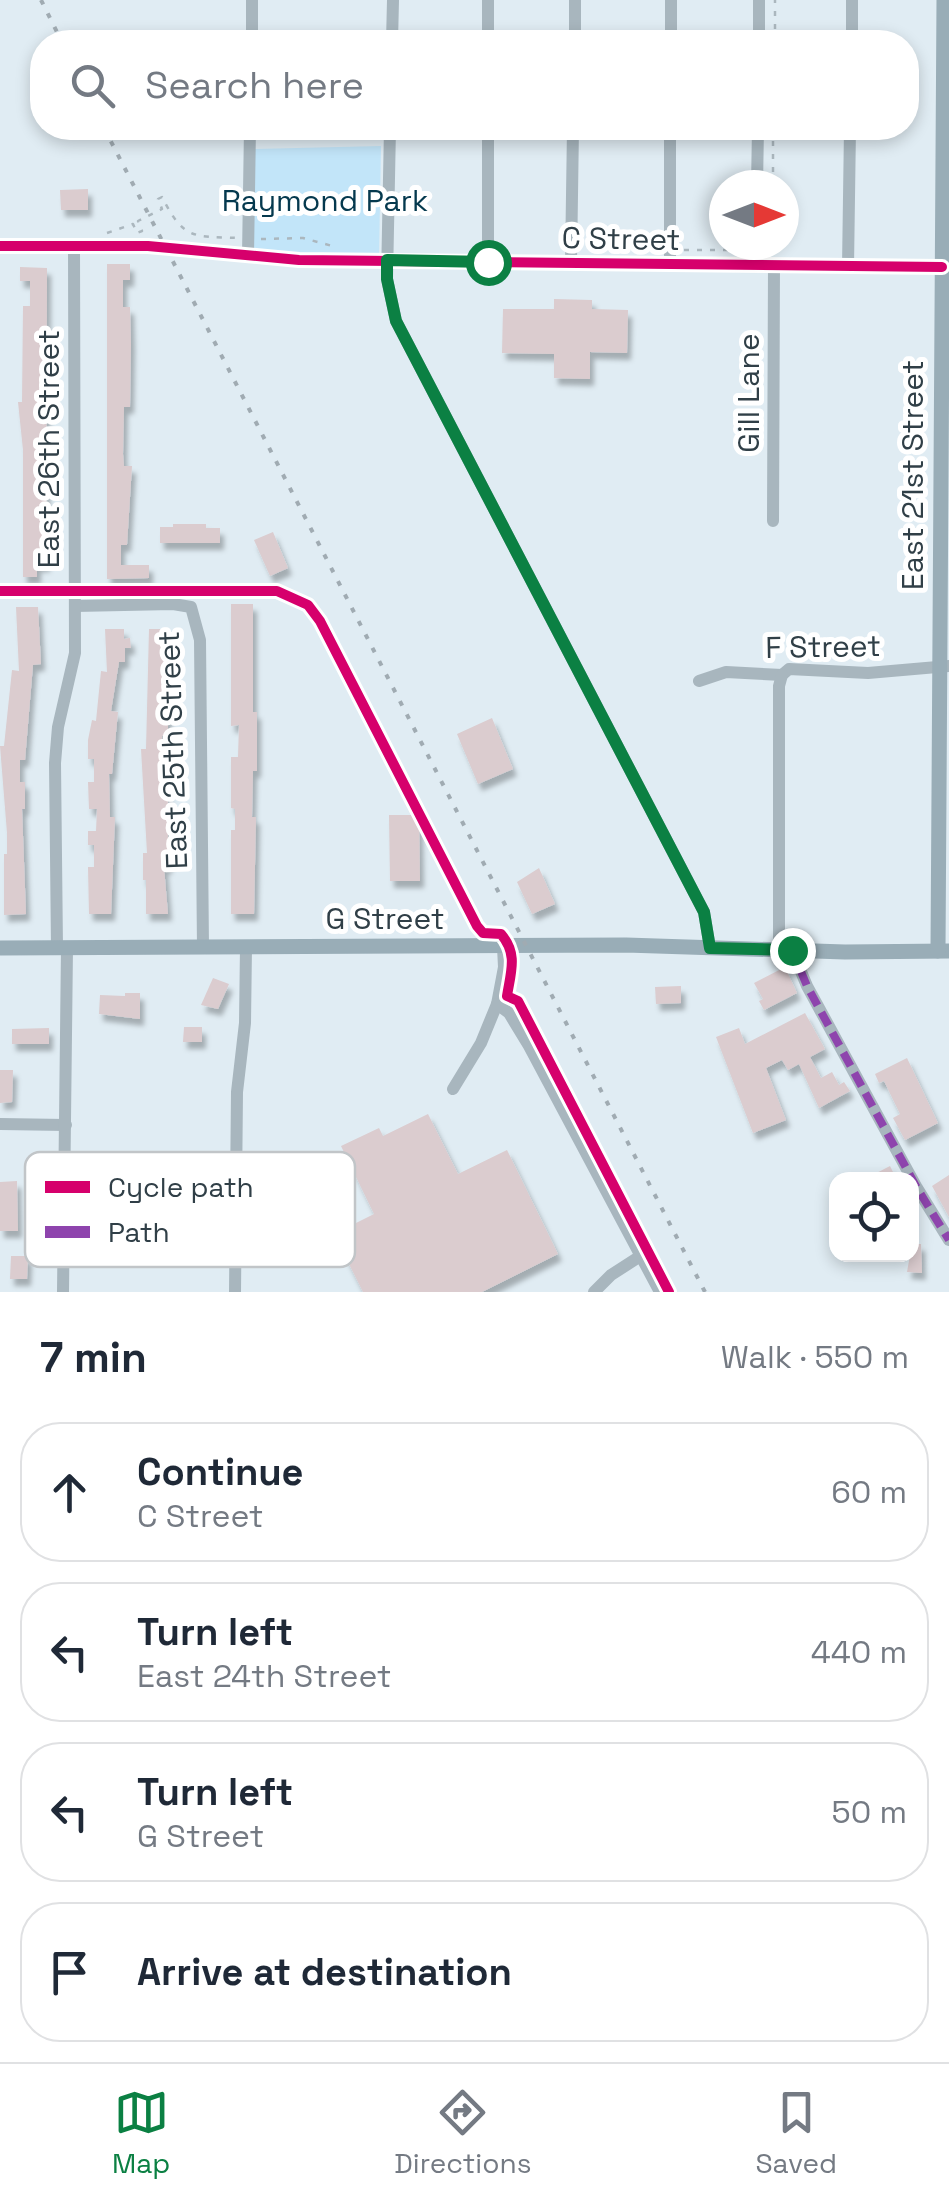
<!DOCTYPE html>
<html lang="en">
<head>
<meta charset="utf-8">
<style>
  :root { --surface:#fff; --page:#f6f6f7; --text:#1f2937; --muted:#747a83; --line:#e0e1e3; --accent:#0b8043 }
  body { margin:0; font-family:"Space Grotesk",sans-serif; background:var(--page); color:var(--text) }
  .controls { position:absolute; right:30px; bottom:30px; display:grid; overflow:hidden; border-radius:20px; box-shadow:0 5px 15px #0003 }
  .controls button { width:90px; height:90px; display:grid; place-items:center; padding:0; border:0; border-bottom:2px solid var(--line); background:var(--surface); color:var(--text); font:50px sans-serif }
  .compass { position:absolute; left:709px; top:170px; width:90px; height:90px; border-radius:50%; background:var(--surface); box-shadow:0 5px 15px #0003; rotate:90deg }
  .stop { position:absolute; width:30px; height:30px; margin:-22px; border:8px solid #0b8043; border-radius:50%; background:#fff }
  .stop.end { background:#0b8043; border-color:#fff; box-shadow:0 2px 10px #0008 }
  .list { margin:0; padding:0; list-style:none }
  h2 { display:flex; justify-content:space-between; align-items:center; height:130px; margin:0; padding:0 40px; font-size:42px }
  h2 small { font-size:32px; font-weight:400; color:var(--muted) }
  .list li { display:grid; grid-template-columns:65px 1fr auto; gap:30px; align-items:center; box-sizing:border-box; height:140px; margin:0 20px 20px; padding:0 20px; border:2px solid var(--line); border-radius:40px }
  .list b { display:block; font-size:38px; white-space:nowrap }
  .list p { margin:0; font-size:32px; white-space:nowrap; color:var(--muted) }
  .list em { font-size:32px; font-style:normal; color:var(--muted) }
  .icon { flex:none; width:55px; height:55px; fill:none; stroke:currentColor; stroke-width:2; stroke-linecap:round; stroke-linejoin:round }
  .map { position:relative; flex:none; width:949px; height:1292px; overflow:hidden }
  .search { position:absolute; background:var(--surface); box-shadow:0 5px 15px #0003; left:30px; right:30px; top:30px; height:110px; display:flex; align-items:center; gap:25px; box-sizing:border-box; padding:0 35px; border-radius:40px; color:var(--muted); font-size:38px }
  .sheet { height:770px; background:var(--surface) }
  nav { display:flex; justify-content:space-around; align-items:center; box-sizing:border-box; height:140px; border-top:2px solid var(--line); background:var(--surface); font-size:28px; color:var(--muted) }
  nav a { display:grid; justify-items:center; gap:5px }
  nav .on { color:var(--accent) }
  .map>svg:first-child { display:block }
</style>
</head>
<body>
<div class="map">
<svg width="949" height="1292" viewBox="0 0 949 1292">
  <defs>
    <filter id="shadow"><feDropShadow dx="4" dy="7" stdDeviation="2.5" flood-color="#0004"/></filter>
  </defs>
  <rect width="100%" height="100%" fill="#e0ecf3"/>
  <!-- green -->
  <path fill="#c2e5f9" d="M381 146 379 258 251 251 253 149Z"/>
  <!-- building -->
  <g fill="#dbcccf" filter="url(#shadow)">
    <path d="M88 189V210H61L60 190Z"/>
    <path d="M107 264H130V280H123V307H130L131 344 130 407H124L123 454 124 466H132L127 545H121V565H149V578L107 579Z"/>
    <path d="M20 267 47 268 46 565H37V577H23V450L18 402H22L23 306H30V281H20Z"/>
    <path d="M554 299 592 300V309L628 310 627 353 590 352V379L554 378V354L502 353 503 309H554Z"/>
    <path d="M173 524H206V528H220V543H160V527H173Z"/>
    <path d="M273 532 288 568 270 576 254 540Z"/>
    <path d="M231 604H253V712H257V771H253L252 817H256L254 914H231V830H235V809L231 808V757H238L239 725 231 726Z"/>
    <path d="M16 607H38L41 664 33 665 25 760H20V782H25V809H22L26 914 4 915V854H7V833L0 746H4L12 670 19 671Z"/>
    <path d="M105 629H124V639L130 638 131 648H125V662H119L111 711 118 712 112 774H109L110 817H115L111 914H89L88 867H94V845H88V831H96L97 809H89L88 782H94V759H88V740L92 720 96 721 101 671 107 672Z"/>
    <path d="M149 629H167L165 688H168V736H162V757H168V771H162V793H168V867H164L168 914H146V880H143V853H147L141 749H146Z"/>
    <path d="M492 718 513 769 478 784 457 734Z"/>
    <path d="M389 815H419L420 881H390Z"/>
    <path d="M539 868 555 904 532 914 517 882Z"/>
    <path d="M785 967 797 993 764 1010 759 1001 763 999 754 983Z"/>
    <path d="M213 978 229 984 218 1009 201 1005Z"/>
    <path d="M681 986V1003L656 1004 655 987Z"/>
    <path d="M125 993H140V1019L99 1014 100 995 125 996Z"/>
    <path d="M805 1013 825 1049 810 1057 821 1078 832 1072 839 1085 844 1082 850 1091 819 1108 799 1064 788 1070 782 1060 766 1068 786 1120 753 1133 716 1037 739 1028 745 1044Z"/>
    <path d="M184 1027H202V1042H183Z"/>
    <path d="M49 1028V1044H12V1029Z"/>
    <path d="M907 1058 938 1123 905 1140 893 1118 900 1114 884 1081 879 1083 875 1074Z"/>
    <path d="M0 1070H13L12 1102 0 1103Z"/>
    <path d="M428 1114 458 1174 507 1150 558 1254 482 1292H363L334 1234 374 1214 341 1146 379 1128 383 1136Z"/>
    <path d="M890 1166 894 1174 884 1180H863Z"/>
    <path d="M949 1175V1217L932 1186Z"/>
    <path d="M17 1181 18 1231H0V1182Z"/>
    <path d="M912 1244H921L922 1273 907 1272Z"/>
    <path d="M11 1256H28L27 1279H10Z"/>
  </g>
  <g fill="none" stroke-linecap="round" stroke-linejoin="round">
    <!-- path -->
    <g stroke="#abb7be" stroke-width="2.5" stroke-dasharray="5 8" stroke-linecap="butt">
      <path d="M775 42V0"/>
      <path d="M773 185V128"/>
      <path d="M107 233 133 224 137 233 142 231 138 221 162 209 158 199 162 197C184 240 192 236 238 238"/>
      <path d="M261 239 303 238 336 247"/>
      <path d="M624 250H656"/>
      <path d="M684 250H746"/>
    </g>
    <!-- minor -->
    <g stroke="#a8b6be" stroke-width="12">
      <path d="M488 0V42"/>
      <path d="M252 42V0"/>
      <path d="M392 42 393 0"/>
      <path d="M575 42V0"/>
      <path d="M671 42V0"/>
      <path d="M759 42V0"/>
      <path d="M852 42V0"/>
      <path d="M390 128 387 279 396 321 704 912 710 948"/>
      <path d="M488 128V262"/>
      <path d="M757 185 758 128"/>
      <path d="M757 245V265"/>
      <path d="M0 246H148L299 260 942 267"/>
      <path d="M248 255 250 128"/>
      <path d="M571 263 573 128"/>
      <path d="M670 264V128"/>
      <path d="M848 267 850 128"/>
      <path d="M773 521 774 266"/>
      <path d="M75 606 173 604 191 607 200 640 203 947"/>
      <path d="M699 681 726 672 782 675 789 669 868 673 949 666"/>
      <path d="M503 947 504 967 497 1004 509 1013 529 1046 660 1292"/>
      <path d="M57 948 55 763 58 727 75 653 74 247"/>
      <path d="M779 950V686L782 675"/>
      <path d="M792 950 807 986 917 1188 949 1240"/>
      <path d="M453 1089 481 1043 497 1004"/>
      <path d="M0 1124 66 1125"/>
      <path d="M63 1292 67 948"/>
      <path d="M235 1292 237 1092 245 1023 246 947"/>
      <path d="M594 1292 611 1275 642 1255"/>
    </g>
    <!-- major -->
    <g stroke="#99adb7" stroke-width="15">
      <path d="M0 948 626 945 845 952 949 951"/>
      <path d="M938 951 944 0"/>
    </g>
    <!-- rail -->
    <g stroke="#a0abb2" stroke-width="4" stroke-dasharray="5 10" stroke-linecap="butt">
      <path d="M41 0 62 42"/>
      <path d="M104 128 705 1292"/>
    </g>
    <!-- quiet -->
    <path stroke="#8e44ad" stroke-width="8" stroke-dasharray="15 8" stroke-linecap="butt" d="M792 950 807 986 917 1188 949 1240"/>
    <defs>
      <g id="cycleway">
        <path d="M0 246H148L299 260 942 267"/>
        <path d="M0 591H277L308 605 320 621 477 926 483 933 501 934C518 954 511 971 507 996L518 1001 669 1292"/>
      </g>
    </defs>
    <!-- cycleway casing -->
    <use href="#cycleway" stroke="#fff" stroke-width="16"/>
    <!-- cycleway -->
    <use href="#cycleway" stroke="#d6006c" stroke-width="10"/>
  </g>
  <g fill="none" stroke-linecap="round" stroke-linejoin="round">
    <!-- route -->
    <path stroke="#0b8043" stroke-width="12" d="M488 262 387 260V279L396 321 704 912 710 948 792 950"/>
  </g>
  <g text-anchor="middle" stroke-width="10" stroke-linejoin="round" paint-order="stroke">
    <!-- park labels -->
    <g font-size="30" fill="#05394e" stroke="#fff">
      <text x="325" y="211">Raymond Park</text>
    </g>
    <!-- street labels -->
    <g font-size="30" fill="#303f47" stroke="#fff">
      <text transform="translate(621 239) rotate(1)" y="10">C Street</text>
      <text transform="translate(749 393) rotate(-90)" y="10">Gill Lane</text>
      <text transform="translate(49 449) rotate(-90)" y="10">East 26th Street</text>
      <text transform="translate(913 475) rotate(-90)" y="10">East 21st Street</text>
      <text transform="translate(823 647) rotate(-1)" y="10">F Street</text>
      <text transform="translate(173 750) rotate(-92)" y="10">East 25th Street</text>
      <text x="385" y="929">G Street</text>
    </g>
  </g>
  <!-- legend -->
  <rect x="25" y="1152" width="330" height="115" rx="15" fill="#fff" stroke="#c1c5c8" stroke-width="2.5"/>
  <rect x="45" y="1181" width="45" height="12" fill="#d6006c"/>
  <rect x="45" y="1226" width="45" height="12" fill="#8e44ad"/>
  <g font-size="28" fill="#303f47">
    <text x="108" y="1197">Cycle path</text>
    <text x="108" y="1242">Path</text>
  </g>
</svg>
<div class="controls">
<button><svg class="icon" aria-label="locate" viewBox="0 0 24 24"><circle cx="12" cy="12" r="6"/><path d="M12 2v4M12 18v4M2 12h4M18 12h4"/></svg></button>
</div>
<svg class="compass" viewBox="-18 -18 36 36"><path d="M0-13l5 13h-10z" fill="#e53935"/><path d="M0 13l5-13h-10z" fill="#747a83"/></svg>
<div class="stop" style="left:488px;top:262px"></div>
<div class="stop end" style="left:792px;top:950px"></div>
<div class="search"><svg class="icon" aria-label="search" viewBox="0 0 24 24"><circle cx="10" cy="10" r="6"/><path d="M15 15l6 6"/></svg>Search here</div>
</div>
<section class="sheet">
<h2>7 min<small>Walk · 550 m</small></h2>
<ul class="list">
<li><svg class="icon" aria-label="ahead" viewBox="0 0 24 24"><path d="M12 20V5M6 11l6-6 6 6"/></svg><div><b>Continue</b><p>C Street</p></div><em>60 m</em></li>
<li><svg class="icon" aria-label="left" viewBox="0 0 24 24"><path d="M17 20v-9H6M10 6l-5 5 5 5"/></svg><div><b>Turn left</b><p>East 24th Street</p></div><em>440 m</em></li>
<li><svg class="icon" aria-label="left" viewBox="0 0 24 24"><path d="M17 20v-9H6M10 6l-5 5 5 5"/></svg><div><b>Turn left</b><p>G Street</p></div><em>50 m</em></li>
<li><svg class="icon" aria-label="arrive" viewBox="0 0 24 24"><path d="M6 21V4h12l-3 4 3 4H6"/></svg><div><b>Arrive at destination</b></div></li>
</ul>
</section>
<nav>
<a class="on"><svg class="icon" aria-label="map" viewBox="0 0 24 24"><path d="M3 6l6-2 6 2 6-2v14l-6 2-6-2-6 2zM9 4v14M15 6v14"/></svg>Map</a>
<a><svg class="icon" aria-label="directions" viewBox="0 0 24 24"><path d="M12 3l9 9-9 9-9-9zM9 14v-3h6M13 9l2 2-2 2"/></svg>Directions</a>
<a><svg class="icon" aria-label="saved" viewBox="0 0 24 24"><path d="M7 4h10v16l-5-4-5 4z"/></svg>Saved</a>
</nav>
</body>
</html>
